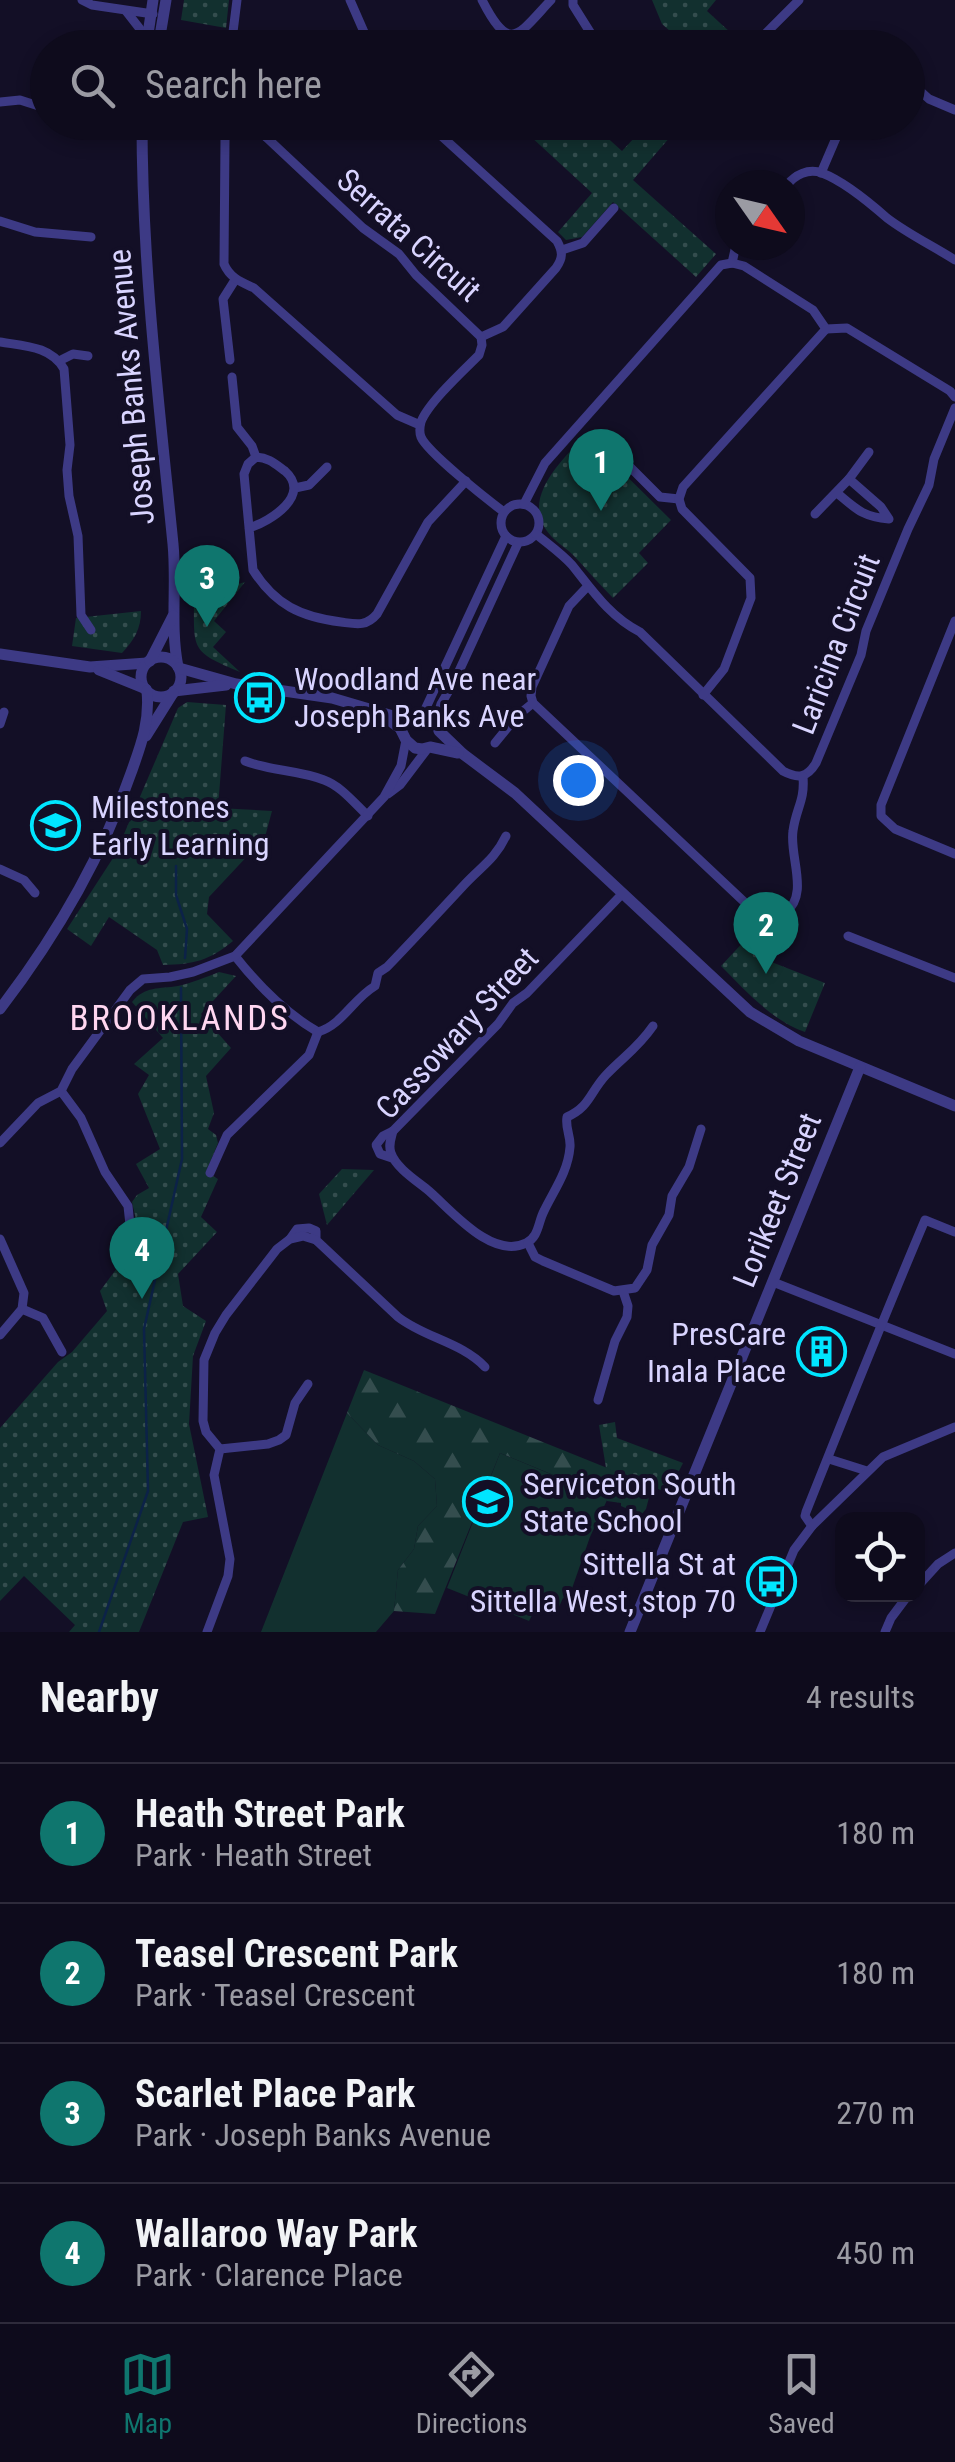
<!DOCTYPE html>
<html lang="en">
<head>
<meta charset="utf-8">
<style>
  :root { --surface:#0e0b1c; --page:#1c1929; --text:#f1f3f6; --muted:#9b9ba3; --line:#2e2b3b; --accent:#0f766e }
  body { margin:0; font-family:"Roboto Condensed",sans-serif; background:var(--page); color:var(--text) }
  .controls { position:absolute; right:30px; bottom:30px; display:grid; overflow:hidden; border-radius:20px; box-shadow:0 5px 15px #0003 }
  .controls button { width:90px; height:90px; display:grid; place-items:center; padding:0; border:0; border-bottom:2px solid var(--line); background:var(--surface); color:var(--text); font:50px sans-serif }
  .compass { position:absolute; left:715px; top:170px; width:90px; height:90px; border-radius:50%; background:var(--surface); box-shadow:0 5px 15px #0003; rotate:124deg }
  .you { position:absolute; left:578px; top:780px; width:35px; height:35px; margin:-25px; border:8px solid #fff; border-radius:50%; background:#1a73e8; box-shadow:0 0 0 15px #1a73e833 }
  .badge { display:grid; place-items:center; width:65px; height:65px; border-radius:50%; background:var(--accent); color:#fff; font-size:32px; font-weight:700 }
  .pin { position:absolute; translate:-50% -82px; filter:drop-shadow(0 2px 5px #0008) }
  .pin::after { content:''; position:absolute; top:52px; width:35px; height:30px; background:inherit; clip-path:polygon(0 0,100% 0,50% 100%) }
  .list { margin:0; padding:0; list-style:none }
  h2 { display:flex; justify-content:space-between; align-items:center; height:130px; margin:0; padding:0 40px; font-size:42px }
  h2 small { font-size:32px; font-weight:400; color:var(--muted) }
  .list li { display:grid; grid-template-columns:65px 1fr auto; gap:30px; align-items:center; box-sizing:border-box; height:140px; padding:0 40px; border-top:2px solid var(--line) }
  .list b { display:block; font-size:38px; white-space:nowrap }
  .list p { margin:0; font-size:32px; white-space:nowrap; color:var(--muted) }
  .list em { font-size:32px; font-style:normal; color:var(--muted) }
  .icon { flex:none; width:55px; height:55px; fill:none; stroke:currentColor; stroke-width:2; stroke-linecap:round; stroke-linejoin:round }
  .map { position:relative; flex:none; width:955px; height:1632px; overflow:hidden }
  .search { position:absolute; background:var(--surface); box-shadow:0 5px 15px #0003; left:30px; right:30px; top:30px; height:110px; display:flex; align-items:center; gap:25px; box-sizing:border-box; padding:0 35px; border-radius:55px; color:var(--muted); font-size:38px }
  .sheet { height:690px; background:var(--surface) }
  nav { display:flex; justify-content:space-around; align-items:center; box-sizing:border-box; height:140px; border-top:2px solid var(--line); background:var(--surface); font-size:28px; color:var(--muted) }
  nav a { display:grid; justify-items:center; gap:5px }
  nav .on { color:var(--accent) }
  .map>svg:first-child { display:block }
</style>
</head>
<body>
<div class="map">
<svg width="955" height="1632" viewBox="0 0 955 1632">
  <defs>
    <pattern id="forest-firs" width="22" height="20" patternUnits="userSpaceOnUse" patternTransform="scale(2.5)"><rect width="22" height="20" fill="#12302f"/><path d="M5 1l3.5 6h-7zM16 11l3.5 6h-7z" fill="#344d4e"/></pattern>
    <pattern id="park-dots" width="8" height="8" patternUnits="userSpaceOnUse" patternTransform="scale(2.5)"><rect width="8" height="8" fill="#12302f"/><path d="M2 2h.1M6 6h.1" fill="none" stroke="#344d4e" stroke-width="1.8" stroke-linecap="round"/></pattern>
  </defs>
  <rect width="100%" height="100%" fill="#130f26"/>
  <!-- grass -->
  <g fill="#12302f">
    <path d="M347 1413 378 1445 414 1461 435 1479 437 1506 418 1526 414 1549 398 1570 394 1611 376 1632H261Z"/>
    <path d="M500 1453 608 1498 590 1537 568 1600 563 1598 558 1609 539 1602 529 1621 447 1588Z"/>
  </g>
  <!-- forest -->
  <path fill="url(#forest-firs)" d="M364 1370 652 1486 646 1509 641 1515 621 1506V1503L607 1501V1497L500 1453 435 1614 394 1611 398 1570 414 1549 418 1526 437 1506 435 1479 414 1461 378 1445 347 1413Z"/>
  <!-- park -->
  <g fill="url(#park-dots)">
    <path d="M184 0H229L226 28 181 20Z"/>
    <path d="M652 0H716L707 11 743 44 740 47H688L662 24Z"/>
    <path d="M516 123H591L622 151 648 123H668L671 126V136L633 180 716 254 696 277 613 202 582 237 566 240 558 232 592 193Z"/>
    <path d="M585 435 671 520 639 553 648 563 613 598C600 585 588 571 575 557 568 549 558 544 551 536 518 500 561 462 585 435Z"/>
    <path d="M245 582 214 621 226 632 213 647 240 672C190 651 194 650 194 597Z"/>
    <path d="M141 611C141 629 134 640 122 653L72 646 76 618Z"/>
    <path d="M187 702 226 705 218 808 272 811 265 837 209 897 207 914 233 941C209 961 194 964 163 965L157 950 109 917 91 946 67 929 115 855 178 708Z"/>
    <path d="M761 923 778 926 777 939 769 961 825 983 805 1032C772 1021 745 990 721 966Z"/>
    <path d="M219 972 236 976 201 1014 231 1048 206 1076 214 1113 208 1129 216 1135 218 1143 206 1172 218 1179 201 1217 217 1232 178 1274 183 1306 206 1321 193 1356 189 1424 208 1517 183 1522 139 1632H69L75 1625 24 1576 0 1601V1428L58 1362 72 1352 107 1311 100 1291 126 1256 124 1243 140 1237 132 1202 137 1195 149 1188 136 1164 160 1149 138 1094 149 1075 134 1064 163 1038 132 1002C145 986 159 989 178 986 192 983 206 977 219 972Z"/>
    <path d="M342 1169 374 1170 327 1225 319 1194Z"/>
    <path d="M615 1422 617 1438 683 1463 668 1493 606 1468 599 1425Z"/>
  </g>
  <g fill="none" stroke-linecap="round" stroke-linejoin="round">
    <!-- stream -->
    <g stroke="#0c2248" stroke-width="2.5">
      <path d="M176 866V895L187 929 185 958"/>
      <path d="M99 1632 148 1491 144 1329 182 1159 181 988"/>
    </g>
    <!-- minor -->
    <g stroke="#3d3a85" stroke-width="9">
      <path d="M82 0 92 5 153 14"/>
      <path d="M350 0 371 48"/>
      <path d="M482 0C510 55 518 35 551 0"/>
      <path d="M573 0V5L600 48"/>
      <path d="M126 11 140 29 142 48"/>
      <path d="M231 48 237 0"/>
      <path d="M751 48 799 0"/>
      <path d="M908 80 929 99 955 110"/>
      <path d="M0 102 20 100 48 109"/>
      <path d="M426 122 557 241C563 252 563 258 556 268L503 327 481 337"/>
      <path d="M266 137 270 122"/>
      <path d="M821 173 839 131 846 122"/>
      <path d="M787 185C795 175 808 168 822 173 843 181 870 203 887 218 908 234 933 246 955 260"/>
      <path d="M0 221 35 232 91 237"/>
      <path d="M562 250 583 243 614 208"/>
      <path d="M732 263 736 245"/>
      <path d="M0 342C24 346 51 346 64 369L70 445 67 470 69 496 78 536 81 615 91 630"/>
      <path d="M230 360 223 299 235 280"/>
      <path d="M59 361 73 354 88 356"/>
      <path d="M232 377 237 427 252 446 256 457"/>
      <path d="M420 425 397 415 254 288C241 282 230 278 224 264L225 139 228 131 237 126 256 131 266 137 363 228 399 254 416 275 481 337 482 345 479 355C464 370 428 403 421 422 420 426 419 432 421 437 427 452 488 500 504 512"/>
      <path d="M623 460 660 497 679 499"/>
      <path d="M849 479 869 452"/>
      <path d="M295 488 309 485 327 467"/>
      <circle cx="520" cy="523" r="19"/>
      <path d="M524 504 545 463 721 265 732 263 744 266 813 310 826 329 847 328 950 391 955 397"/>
      <path d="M815 514 849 479 881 507 889 519C863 517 856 509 837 493"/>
      <path d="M249 528C271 521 312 495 285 471 274 463 269 458 256 457L248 464 244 474 253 570C275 605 301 617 341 622 356 624 366 627 377 614L428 522 466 481"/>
      <path d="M536 534C548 544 562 554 572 565 592 590 610 617 640 632L783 771C798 779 807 778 816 763L861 655 866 631 908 529 929 485 934 459 955 408"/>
      <path d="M587 587 569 606 532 687 531 696 533 703 755 912C765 918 774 921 785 913 810 895 789 856 793 831 796 808 805 801 803 777"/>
      <path d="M955 621 881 805V816L895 829 955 854"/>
      <path d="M703 695 724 669 751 598 750 578 682 509 679 499 683 487 826 329"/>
      <path d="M423 714 506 536"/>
      <path d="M436 721 441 704 454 682 518 543"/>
      <path d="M0 724 4 712"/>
      <path d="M495 743 517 716 533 703"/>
      <path d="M245 761C270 771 299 770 324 780 341 786 355 804 368 816"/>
      <path d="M388 794 400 785 428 748"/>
      <path d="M0 869 24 880 35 893"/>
      <path d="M623 893 527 993 513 1003 498 1024 393 1131C391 1139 388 1145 391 1153 396 1168 417 1181 429 1191 451 1210 492 1260 526 1243 539 1237 538 1222 544 1211 554 1190 568 1172 570 1147 571 1136 565 1129 567 1117 590 1107 590 1092 606 1075 624 1056 637 1049 653 1026"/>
      <path d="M848 936 955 978"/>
      <path d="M776 951 781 940 779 917"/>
      <path d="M235 956C257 984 287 1014 318 1032 342 1025 353 999 375 986L378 973 387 967C413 940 439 912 465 884 482 866 495 859 506 836"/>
      <path d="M61 1091 81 1118 105 1172 128 1206 130 1225"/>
      <path d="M0 1143 38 1103 61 1091 72 1069 130 990 143 979 170 977 193 972 235 956 384 797 401 766 406 740"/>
      <path d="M392 1158 380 1154 376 1145 383 1136 393 1131"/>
      <path d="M210 1173 227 1135 309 1055 318 1032"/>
      <path d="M0 1239 24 1293 22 1309 0 1335"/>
      <path d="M290 1239 297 1229 309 1228 316 1231V1240L398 1317C425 1338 461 1342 485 1367"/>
      <path d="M528 1243 535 1257 543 1261 614 1291 635 1288 647 1270 652 1245 669 1215 672 1196 689 1167 701 1129"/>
      <path d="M773 1282 955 1354"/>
      <path d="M22 1309 43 1318 62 1352"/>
      <path d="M598 1400 615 1341 627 1317 628 1306 623 1291"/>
      <path d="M220 1449 268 1444 279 1440 286 1435 295 1403 308 1384"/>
      <path d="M829 1459 867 1471"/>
      <path d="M812 1526 805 1516 806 1512C845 1414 884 1317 925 1220L955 1232"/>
      <path d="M918 1586 938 1564 955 1553"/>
      <path d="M207 1632 228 1576 230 1559 214 1475 220 1449 206 1432 203 1421 204 1360 215 1333 226 1315 277 1249 290 1239 303 1236 316 1240"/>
      <path d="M760 1632 794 1550 812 1526 883 1457 955 1427"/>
      <path d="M885 1632 891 1618 909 1594"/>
    </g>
    <!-- tertiary -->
    <g stroke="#3d3a85" stroke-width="11">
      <path d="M146 48 153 0"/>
      <path d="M158 48 166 0"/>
      <path d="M142 122C142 264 159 404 173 544 177 585 170 626 178 667"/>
      <path d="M0 654 90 667 147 663"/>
      <circle cx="161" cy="677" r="20"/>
      <path d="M150 661 173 616"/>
      <path d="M179 668 236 684 332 698 393 716 411 717 423 714 429 716 436 721 439 731 463 754 515 793 750 1012 799 1041 955 1106"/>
      <path d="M99 670 146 689"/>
      <path d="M174 691 226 685"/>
      <path d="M383 716 400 728 406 740 415 748 422 749 430 747 458 753"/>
      <path d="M146 736 173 693"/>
      <path d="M0 1009C56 936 101 860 131 773 141 745 150 722 147 691"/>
      <path d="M630 1632 860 1067"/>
    </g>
  </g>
  <!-- icons -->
  <defs>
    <symbol id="bus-ring" viewBox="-11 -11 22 22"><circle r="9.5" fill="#130f26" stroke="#00e5ff" stroke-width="1.5"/><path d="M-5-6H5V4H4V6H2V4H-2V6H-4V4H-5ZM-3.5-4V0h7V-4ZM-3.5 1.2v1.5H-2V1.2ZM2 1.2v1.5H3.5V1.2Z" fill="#00e5ff"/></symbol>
    <symbol id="school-ring" viewBox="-11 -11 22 22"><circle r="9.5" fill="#130f26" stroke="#00e5ff" stroke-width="1.5"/><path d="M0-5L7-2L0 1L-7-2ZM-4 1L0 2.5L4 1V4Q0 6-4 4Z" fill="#00e5ff"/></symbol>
    <symbol id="building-ring" viewBox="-11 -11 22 22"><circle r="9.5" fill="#130f26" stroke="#00e5ff" stroke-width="1.5"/><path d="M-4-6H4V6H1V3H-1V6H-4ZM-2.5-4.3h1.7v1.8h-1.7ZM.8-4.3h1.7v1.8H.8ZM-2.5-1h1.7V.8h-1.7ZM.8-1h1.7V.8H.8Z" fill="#00e5ff"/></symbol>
  </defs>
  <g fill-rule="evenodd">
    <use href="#bus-ring" x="232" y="670" width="55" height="55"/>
    <use href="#school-ring" x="28" y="798" width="55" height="55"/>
    <use href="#building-ring" x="794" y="1324" width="55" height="55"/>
    <use href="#school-ring" x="460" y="1474" width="55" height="55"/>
    <use href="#bus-ring" x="744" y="1554" width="55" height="55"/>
  </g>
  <g text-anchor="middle" stroke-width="8" stroke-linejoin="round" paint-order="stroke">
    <!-- street labels -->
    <g font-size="32" fill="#d9d4ff" stroke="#130f26">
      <text transform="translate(409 235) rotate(42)" y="11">Serrata Circuit</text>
      <text transform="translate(131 387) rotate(-95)" y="11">Joseph Banks Avenue</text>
      <text transform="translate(836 644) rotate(-69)" y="11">Laricina Circuit</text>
      <text transform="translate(457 1033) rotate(-47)" y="11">Cassowary Street</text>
      <text transform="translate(777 1200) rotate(-68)" y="11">Lorikeet Street</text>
    </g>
    <!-- poi labels -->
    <g font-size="32" fill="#d9d4ff" stroke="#130f26" text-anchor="start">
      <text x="294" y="690">Woodland Ave near<tspan x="294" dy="37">Joseph Banks Ave</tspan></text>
      <text x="91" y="818">Milestones<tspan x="91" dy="37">Early Learning</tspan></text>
      <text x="786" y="1345" text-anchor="end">PresCare<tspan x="786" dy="37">Inala Place</tspan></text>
      <text x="523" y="1495">Serviceton South<tspan x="523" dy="37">State School</tspan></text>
      <text x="736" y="1575" text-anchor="end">Sittella St at<tspan x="736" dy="37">Sittella West, stop 70</tspan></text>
    </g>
    <!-- neighbourhood labels -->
    <g font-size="35" letter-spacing="2.5" fill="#ffd6f0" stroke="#130f26">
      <text x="180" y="1030">BROOKLANDS</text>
    </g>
  </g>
</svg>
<div class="controls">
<button><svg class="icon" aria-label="locate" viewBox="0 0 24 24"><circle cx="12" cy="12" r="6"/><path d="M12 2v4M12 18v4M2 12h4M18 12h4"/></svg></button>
</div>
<svg class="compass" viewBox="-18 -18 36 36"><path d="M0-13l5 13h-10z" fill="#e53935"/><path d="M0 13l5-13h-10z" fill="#9b9ba3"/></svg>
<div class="you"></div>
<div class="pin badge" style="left:601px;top:511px">1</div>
<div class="pin badge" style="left:766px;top:974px">2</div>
<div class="pin badge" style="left:207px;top:627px">3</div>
<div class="pin badge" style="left:142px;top:1299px">4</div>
<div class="search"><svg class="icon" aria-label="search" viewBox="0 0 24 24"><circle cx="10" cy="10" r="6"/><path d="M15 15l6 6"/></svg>Search here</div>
</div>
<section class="sheet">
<h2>Nearby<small>4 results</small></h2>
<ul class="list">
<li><span class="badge">1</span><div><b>Heath Street Park</b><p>Park · Heath Street</p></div><em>180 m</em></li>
<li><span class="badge">2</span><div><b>Teasel Crescent Park</b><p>Park · Teasel Crescent</p></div><em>180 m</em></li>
<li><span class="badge">3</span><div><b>Scarlet Place Park</b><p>Park · Joseph Banks Avenue</p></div><em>270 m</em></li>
<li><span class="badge">4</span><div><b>Wallaroo Way Park</b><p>Park · Clarence Place</p></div><em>450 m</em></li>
</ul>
</section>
<nav>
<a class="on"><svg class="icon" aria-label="map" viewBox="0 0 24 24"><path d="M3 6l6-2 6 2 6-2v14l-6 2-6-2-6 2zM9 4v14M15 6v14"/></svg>Map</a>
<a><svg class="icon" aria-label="directions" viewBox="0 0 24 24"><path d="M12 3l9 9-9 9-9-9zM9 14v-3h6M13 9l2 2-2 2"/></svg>Directions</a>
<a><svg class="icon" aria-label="saved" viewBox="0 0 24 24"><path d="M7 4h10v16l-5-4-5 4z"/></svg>Saved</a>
</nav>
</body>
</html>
